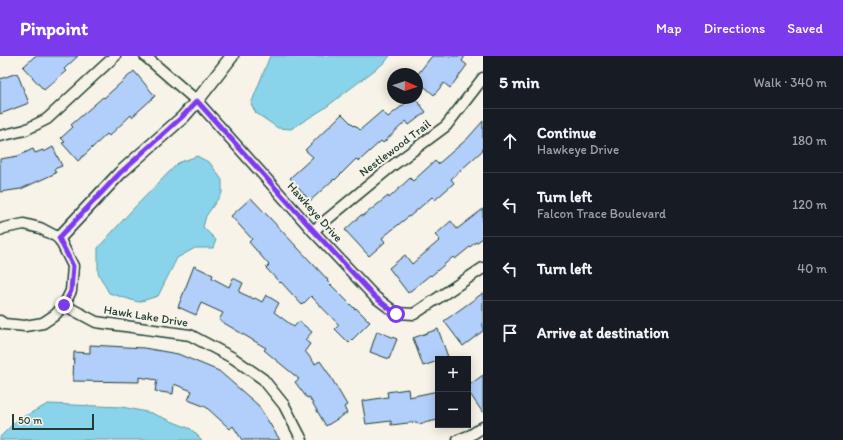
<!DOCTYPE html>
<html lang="en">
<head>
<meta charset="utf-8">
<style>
  :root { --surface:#171b24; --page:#20242c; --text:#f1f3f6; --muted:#9ea1a6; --line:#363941; --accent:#7c3aed }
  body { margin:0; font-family:Itim,sans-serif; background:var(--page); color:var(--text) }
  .controls { position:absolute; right:12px; bottom:12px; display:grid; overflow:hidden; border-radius:0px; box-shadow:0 2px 10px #0003 }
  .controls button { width:36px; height:36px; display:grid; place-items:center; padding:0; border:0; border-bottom:1px solid var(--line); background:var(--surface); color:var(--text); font:20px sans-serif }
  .compass { position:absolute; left:387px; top:12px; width:36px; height:36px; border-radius:50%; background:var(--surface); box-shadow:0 2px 10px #0003; rotate:93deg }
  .scale { position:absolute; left:12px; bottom:10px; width:82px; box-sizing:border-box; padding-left:4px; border:2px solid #1f3d34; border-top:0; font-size:11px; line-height:14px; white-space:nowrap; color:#1f3d34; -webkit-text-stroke:3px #f7f3e8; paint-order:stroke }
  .stop { position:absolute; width:12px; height:12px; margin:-9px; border:3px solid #7c3aed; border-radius:50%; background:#fff }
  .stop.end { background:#7c3aed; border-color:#fff; box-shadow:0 1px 4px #0008 }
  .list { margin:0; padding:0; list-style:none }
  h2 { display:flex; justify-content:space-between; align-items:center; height:52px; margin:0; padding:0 16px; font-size:17px }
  h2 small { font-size:13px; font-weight:400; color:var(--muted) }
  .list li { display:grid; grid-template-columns:26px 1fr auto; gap:12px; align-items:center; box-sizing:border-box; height:64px; padding:0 16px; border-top:1px solid var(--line) }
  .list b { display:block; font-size:15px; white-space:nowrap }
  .list p { margin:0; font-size:13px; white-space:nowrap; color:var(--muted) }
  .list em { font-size:13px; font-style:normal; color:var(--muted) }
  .icon { flex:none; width:22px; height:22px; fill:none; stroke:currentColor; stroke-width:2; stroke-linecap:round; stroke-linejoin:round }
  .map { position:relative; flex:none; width:483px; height:384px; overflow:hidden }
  header { display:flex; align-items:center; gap:24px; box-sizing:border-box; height:56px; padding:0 20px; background:var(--accent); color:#fff }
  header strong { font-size:19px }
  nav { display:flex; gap:22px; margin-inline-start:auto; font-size:14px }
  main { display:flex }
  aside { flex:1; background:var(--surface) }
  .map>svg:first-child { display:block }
</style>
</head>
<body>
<header>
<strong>Pinpoint</strong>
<nav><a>Map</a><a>Directions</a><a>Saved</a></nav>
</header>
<main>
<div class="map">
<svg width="483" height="384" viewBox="0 0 483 384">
  <rect width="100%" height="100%" fill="#f7f3e8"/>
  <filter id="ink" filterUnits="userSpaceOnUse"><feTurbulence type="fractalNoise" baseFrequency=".025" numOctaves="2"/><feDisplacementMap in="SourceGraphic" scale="8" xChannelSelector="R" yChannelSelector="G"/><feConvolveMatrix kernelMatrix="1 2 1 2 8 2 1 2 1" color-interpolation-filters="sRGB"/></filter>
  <g filter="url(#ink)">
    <!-- water -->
    <g fill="#8ad4eb" stroke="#5f98a2">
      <path d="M270 0H390L385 6 325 52 291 73 278 72 256 57 251 48Z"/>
      <path d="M197 100 210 107 222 124V137L206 160 203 171 216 184 213 192H195L177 202 158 240 138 246 109 237 98 217V192L132 154 178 107Z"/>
      <path d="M48 348 122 351 151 357 191 373 202 384H0V381L17 364Z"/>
    </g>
    <!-- building -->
    <g fill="#b2cefb" stroke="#1f3d34">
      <path d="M35 0H78L64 13 66 15 44 34 23 11Z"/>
      <path d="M432 0H465L462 5 467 9 450 32 444 27 434 39 417 24V19Z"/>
      <path d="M134 15 155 40 132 61 131 59 109 80 107 78 78 105 62 87 65 86 61 82 73 71 71 69 103 41 104 42Z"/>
      <path d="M17 17 29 47 0 58V23Z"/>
      <path d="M412 42H415L426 56 409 69 406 65 383 87 381 85 359 105 356 103 335 124 334 123 310 145 290 122 313 101 305 94 342 58 354 70 355 69 360 74 382 55 388 61Z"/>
      <path d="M483 65V94L451 123 454 127 435 144 432 141 409 161V160L382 182 385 186 369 200 345 174 361 159 363 160 388 140 389 142 410 122 413 125 435 105 438 108 467 83Z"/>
      <path d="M53 91 62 110 54 113 56 117 21 133 0 136V103L18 100 33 93 35 97 43 94 44 96Z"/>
      <path d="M251 142 328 224 327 225 355 253 356 252 370 266 349 287 335 273 339 269 311 240 302 249 281 226 280 227 266 212 269 209 249 186 252 183 231 160Z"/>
      <path d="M483 153V182L476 187V186L455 203 453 201 431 220 430 219 408 237 389 212 405 199 412 208 440 184 435 179 451 165 457 173Z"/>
      <path d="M194 210 213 219 212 222 229 231 233 222 243 227 239 236 254 243 255 242 262 246 266 239 279 247 274 256 294 271 299 265 312 276 305 284 310 288 305 295 315 308 320 305 329 318 347 349 344 351 347 357 326 370 309 341 307 342 295 326 299 323 264 294 266 292 219 264 223 257 201 247 196 259 178 251Z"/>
      <path d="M483 237V275L463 290 444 265Z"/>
      <path d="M438 273 448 301 438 303V305L423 310 413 282Z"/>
      <path d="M377 275 397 283 389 303 370 296Z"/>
      <path d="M90 289 144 292 178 298 219 315 258 349 280 384H242L233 370 230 373 206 351 188 344 192 335 174 328 173 338 155 335 157 324 139 321V326L73 325 74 296 90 297Z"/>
      <path d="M483 319V357L468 335V330Z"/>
      <path d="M408 333 409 341 438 335V364L418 368 417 366 391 369V365L366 368 362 345 388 341 387 336Z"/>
    </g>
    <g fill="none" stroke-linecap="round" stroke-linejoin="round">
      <defs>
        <g id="minor">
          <path d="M145 0 197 45 313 175 375 241 396 257 414 258 483 212"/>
          <path d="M0 80 25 74 47 63 115 0"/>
          <path d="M0 174 4 172 24 168 40 172 59 182 73 210 71 235 64 249 55 259 43 267 25 270 4 268 0 265"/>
          <path d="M313 175 392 110 446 70 483 22"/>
          <path d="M64 249 96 266 190 279 233 302 263 323 284 349 302 384"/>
          <path d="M458 384 471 379 483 371"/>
        </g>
        <path id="tertiary" d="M59 182 120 117 183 61 197 45 232 0"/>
      </defs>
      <!-- minor casing -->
      <use href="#minor" stroke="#1f3d34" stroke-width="13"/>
      <!-- tertiary casing -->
      <use href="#tertiary" stroke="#1f3d34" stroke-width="15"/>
      <!-- minor -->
      <use href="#minor" stroke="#f7f3e8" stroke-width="10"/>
      <!-- tertiary -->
      <use href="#tertiary" stroke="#f7f3e8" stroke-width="12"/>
    </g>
  </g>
  <g fill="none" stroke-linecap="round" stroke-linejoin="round" filter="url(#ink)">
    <!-- route -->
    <path stroke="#7c3aed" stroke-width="5" d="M64 249 71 235 73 210 59 182 120 117 182 61 197 45 314 175 375 241 396 258"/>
  </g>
  <g text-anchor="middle" stroke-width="4" stroke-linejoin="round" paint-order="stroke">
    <!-- street labels -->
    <g font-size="12" fill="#1f3d34" stroke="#f7f3e8">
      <text transform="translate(395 92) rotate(-37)" y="4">Nestlewood Trail</text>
      <text transform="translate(315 156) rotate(48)" y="4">Hawkeye Drive</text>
      <text transform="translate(146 260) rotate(9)" y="4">Hawk Lake Drive</text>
    </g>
  </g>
</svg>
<div class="controls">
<button>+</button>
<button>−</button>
</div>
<svg class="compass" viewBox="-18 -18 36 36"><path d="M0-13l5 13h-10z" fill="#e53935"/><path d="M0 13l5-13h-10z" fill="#9ea1a6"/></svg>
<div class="scale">50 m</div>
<div class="stop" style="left:396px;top:258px"></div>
<div class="stop end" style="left:64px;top:249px"></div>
</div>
<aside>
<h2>5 min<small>Walk · 340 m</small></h2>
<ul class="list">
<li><svg class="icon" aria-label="ahead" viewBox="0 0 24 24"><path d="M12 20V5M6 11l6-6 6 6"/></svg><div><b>Continue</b><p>Hawkeye Drive</p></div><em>180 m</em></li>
<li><svg class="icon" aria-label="left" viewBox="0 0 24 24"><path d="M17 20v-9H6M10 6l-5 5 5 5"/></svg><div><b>Turn left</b><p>Falcon Trace Boulevard</p></div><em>120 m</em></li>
<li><svg class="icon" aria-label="left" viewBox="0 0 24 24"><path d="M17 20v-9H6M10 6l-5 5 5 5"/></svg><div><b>Turn left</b></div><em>40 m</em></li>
<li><svg class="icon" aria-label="arrive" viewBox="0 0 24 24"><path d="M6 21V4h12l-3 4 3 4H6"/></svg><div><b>Arrive at destination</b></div></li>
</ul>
</aside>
</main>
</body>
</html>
